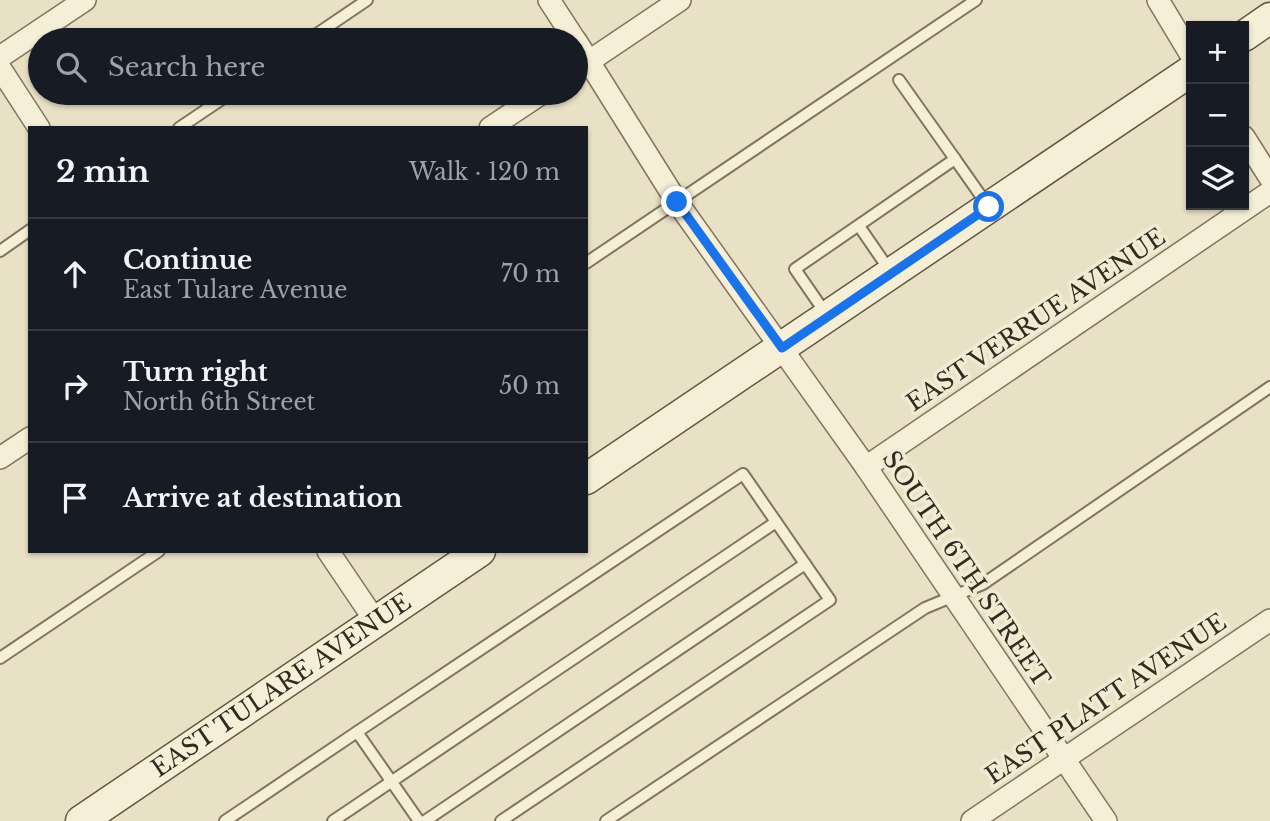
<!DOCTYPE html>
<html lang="en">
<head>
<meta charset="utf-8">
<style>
  :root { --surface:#171b24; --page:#242831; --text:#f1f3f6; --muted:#9ea1a6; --line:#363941 }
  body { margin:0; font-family:"Libre Baskerville",serif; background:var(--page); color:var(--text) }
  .controls { position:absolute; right:21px; top:21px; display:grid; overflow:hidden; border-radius:0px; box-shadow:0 2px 5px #0004 }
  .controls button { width:63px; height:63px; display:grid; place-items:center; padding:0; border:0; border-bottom:2px solid var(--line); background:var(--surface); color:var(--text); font:35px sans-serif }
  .stop { position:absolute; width:21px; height:21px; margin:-16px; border:5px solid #1a73e8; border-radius:50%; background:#fff }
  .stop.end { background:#1a73e8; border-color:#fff; box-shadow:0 2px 7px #0008 }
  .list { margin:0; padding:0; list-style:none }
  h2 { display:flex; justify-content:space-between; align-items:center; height:91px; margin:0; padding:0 28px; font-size:30px }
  h2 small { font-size:23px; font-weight:400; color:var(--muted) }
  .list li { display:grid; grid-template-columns:46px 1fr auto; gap:21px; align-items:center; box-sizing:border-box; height:112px; padding:0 28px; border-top:2px solid var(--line) }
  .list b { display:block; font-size:26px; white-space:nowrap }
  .list p { margin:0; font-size:23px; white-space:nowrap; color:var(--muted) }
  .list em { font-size:23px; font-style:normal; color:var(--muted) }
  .icon { flex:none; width:38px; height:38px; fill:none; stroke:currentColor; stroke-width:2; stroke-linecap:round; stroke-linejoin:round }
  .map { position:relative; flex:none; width:1270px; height:821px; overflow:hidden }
  .search { position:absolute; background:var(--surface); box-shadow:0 2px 5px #0004; left:28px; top:28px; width:560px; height:77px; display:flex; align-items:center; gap:18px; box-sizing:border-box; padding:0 24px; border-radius:38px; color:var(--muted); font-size:26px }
  .panel { position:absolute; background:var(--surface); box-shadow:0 2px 5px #0004; left:28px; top:126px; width:560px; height:427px; border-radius:0px }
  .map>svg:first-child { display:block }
</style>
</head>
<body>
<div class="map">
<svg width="1270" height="821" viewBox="0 0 1270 821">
  <rect width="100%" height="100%" fill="#e9e1c6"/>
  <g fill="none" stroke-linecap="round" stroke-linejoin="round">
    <defs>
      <g id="lane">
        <path d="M308 40 367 0"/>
        <path d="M899 80 955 159"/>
        <path d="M179 128 231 93"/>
        <path d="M859 226 890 271"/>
        <path d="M0 251 30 230"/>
        <path d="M586 263 976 0"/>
        <path d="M826 314 795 269 955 159 988 206"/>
        <path d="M0 658 159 551"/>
        <path d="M225 821 357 732"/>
        <path d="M333 821 776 522"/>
        <path d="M419 821 357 732 743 474 830 600 501 821"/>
        <path d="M425 821 805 564"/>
        <path d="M606 821 925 608 983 584 1270 387"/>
      </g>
      <g id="street">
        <path d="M549 0 575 40"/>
        <path d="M1158 0 1191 55"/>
        <path d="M576 41 677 202 866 467 1106 821"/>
        <path d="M0 57 85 0"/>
        <path d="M0 68 39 128"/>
        <path d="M576 70 680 0"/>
        <path d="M490 128 542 93"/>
        <path d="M1244 137 1270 178"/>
        <path d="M0 458 30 438"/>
        <path d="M866 467 1270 192"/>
        <path d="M328 551 376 622"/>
        <path d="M972 821 1270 620"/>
      </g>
      <g id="secondary">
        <path d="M1244 36 1270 18"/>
        <path d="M586 479 1191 71"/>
        <path id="s1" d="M81 821 480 551"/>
      </g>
    </defs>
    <!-- lane casing -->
    <use href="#lane" stroke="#83745d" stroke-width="14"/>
    <!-- street casing -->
    <use href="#street" stroke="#83745d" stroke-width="24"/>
    <!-- secondary casing -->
    <use href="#secondary" stroke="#645540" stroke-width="33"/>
    <!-- lane -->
    <use href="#lane" stroke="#f5efd8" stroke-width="10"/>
    <!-- street -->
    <use href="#street" stroke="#f5efd8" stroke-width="21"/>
    <!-- secondary -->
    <use href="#secondary" stroke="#f5efd8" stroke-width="30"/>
  </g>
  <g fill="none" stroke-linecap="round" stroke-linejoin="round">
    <!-- route -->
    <path stroke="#1a73e8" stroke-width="9" d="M677 202 782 348 989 207"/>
  </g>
  <g text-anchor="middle" stroke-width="7" stroke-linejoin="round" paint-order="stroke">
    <!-- street labels -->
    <g font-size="24" fill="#342b20" stroke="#f2ebd4">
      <text transform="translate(1036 320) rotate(-34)" y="8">EAST VERRUE AVENUE</text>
      <text transform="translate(966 569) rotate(56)" y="8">SOUTH 6TH STREET</text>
      <text dy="8" stroke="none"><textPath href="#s1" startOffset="242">EAST TULARE AVENUE</textPath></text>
      <text transform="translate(1106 699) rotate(-34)" y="8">EAST PLATT AVENUE</text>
    </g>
  </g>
</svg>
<div class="controls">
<button>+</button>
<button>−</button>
<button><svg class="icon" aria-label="layers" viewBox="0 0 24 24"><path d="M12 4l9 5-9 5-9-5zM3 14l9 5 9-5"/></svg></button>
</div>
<div class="stop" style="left:989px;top:207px"></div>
<div class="stop end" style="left:677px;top:202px"></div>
<div class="search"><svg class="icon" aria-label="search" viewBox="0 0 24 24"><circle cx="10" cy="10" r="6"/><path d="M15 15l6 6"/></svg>Search here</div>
<section class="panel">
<h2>2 min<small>Walk · 120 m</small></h2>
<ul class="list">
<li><svg class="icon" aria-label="ahead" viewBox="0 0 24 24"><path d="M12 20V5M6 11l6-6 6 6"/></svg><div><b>Continue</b><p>East Tulare Avenue</p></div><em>70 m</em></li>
<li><svg class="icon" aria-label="right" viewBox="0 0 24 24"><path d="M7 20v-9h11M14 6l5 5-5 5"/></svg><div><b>Turn right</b><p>North 6th Street</p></div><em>50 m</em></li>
<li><svg class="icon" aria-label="arrive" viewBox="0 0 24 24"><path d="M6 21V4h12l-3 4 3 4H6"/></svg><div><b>Arrive at destination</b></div></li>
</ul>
</section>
</div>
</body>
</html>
